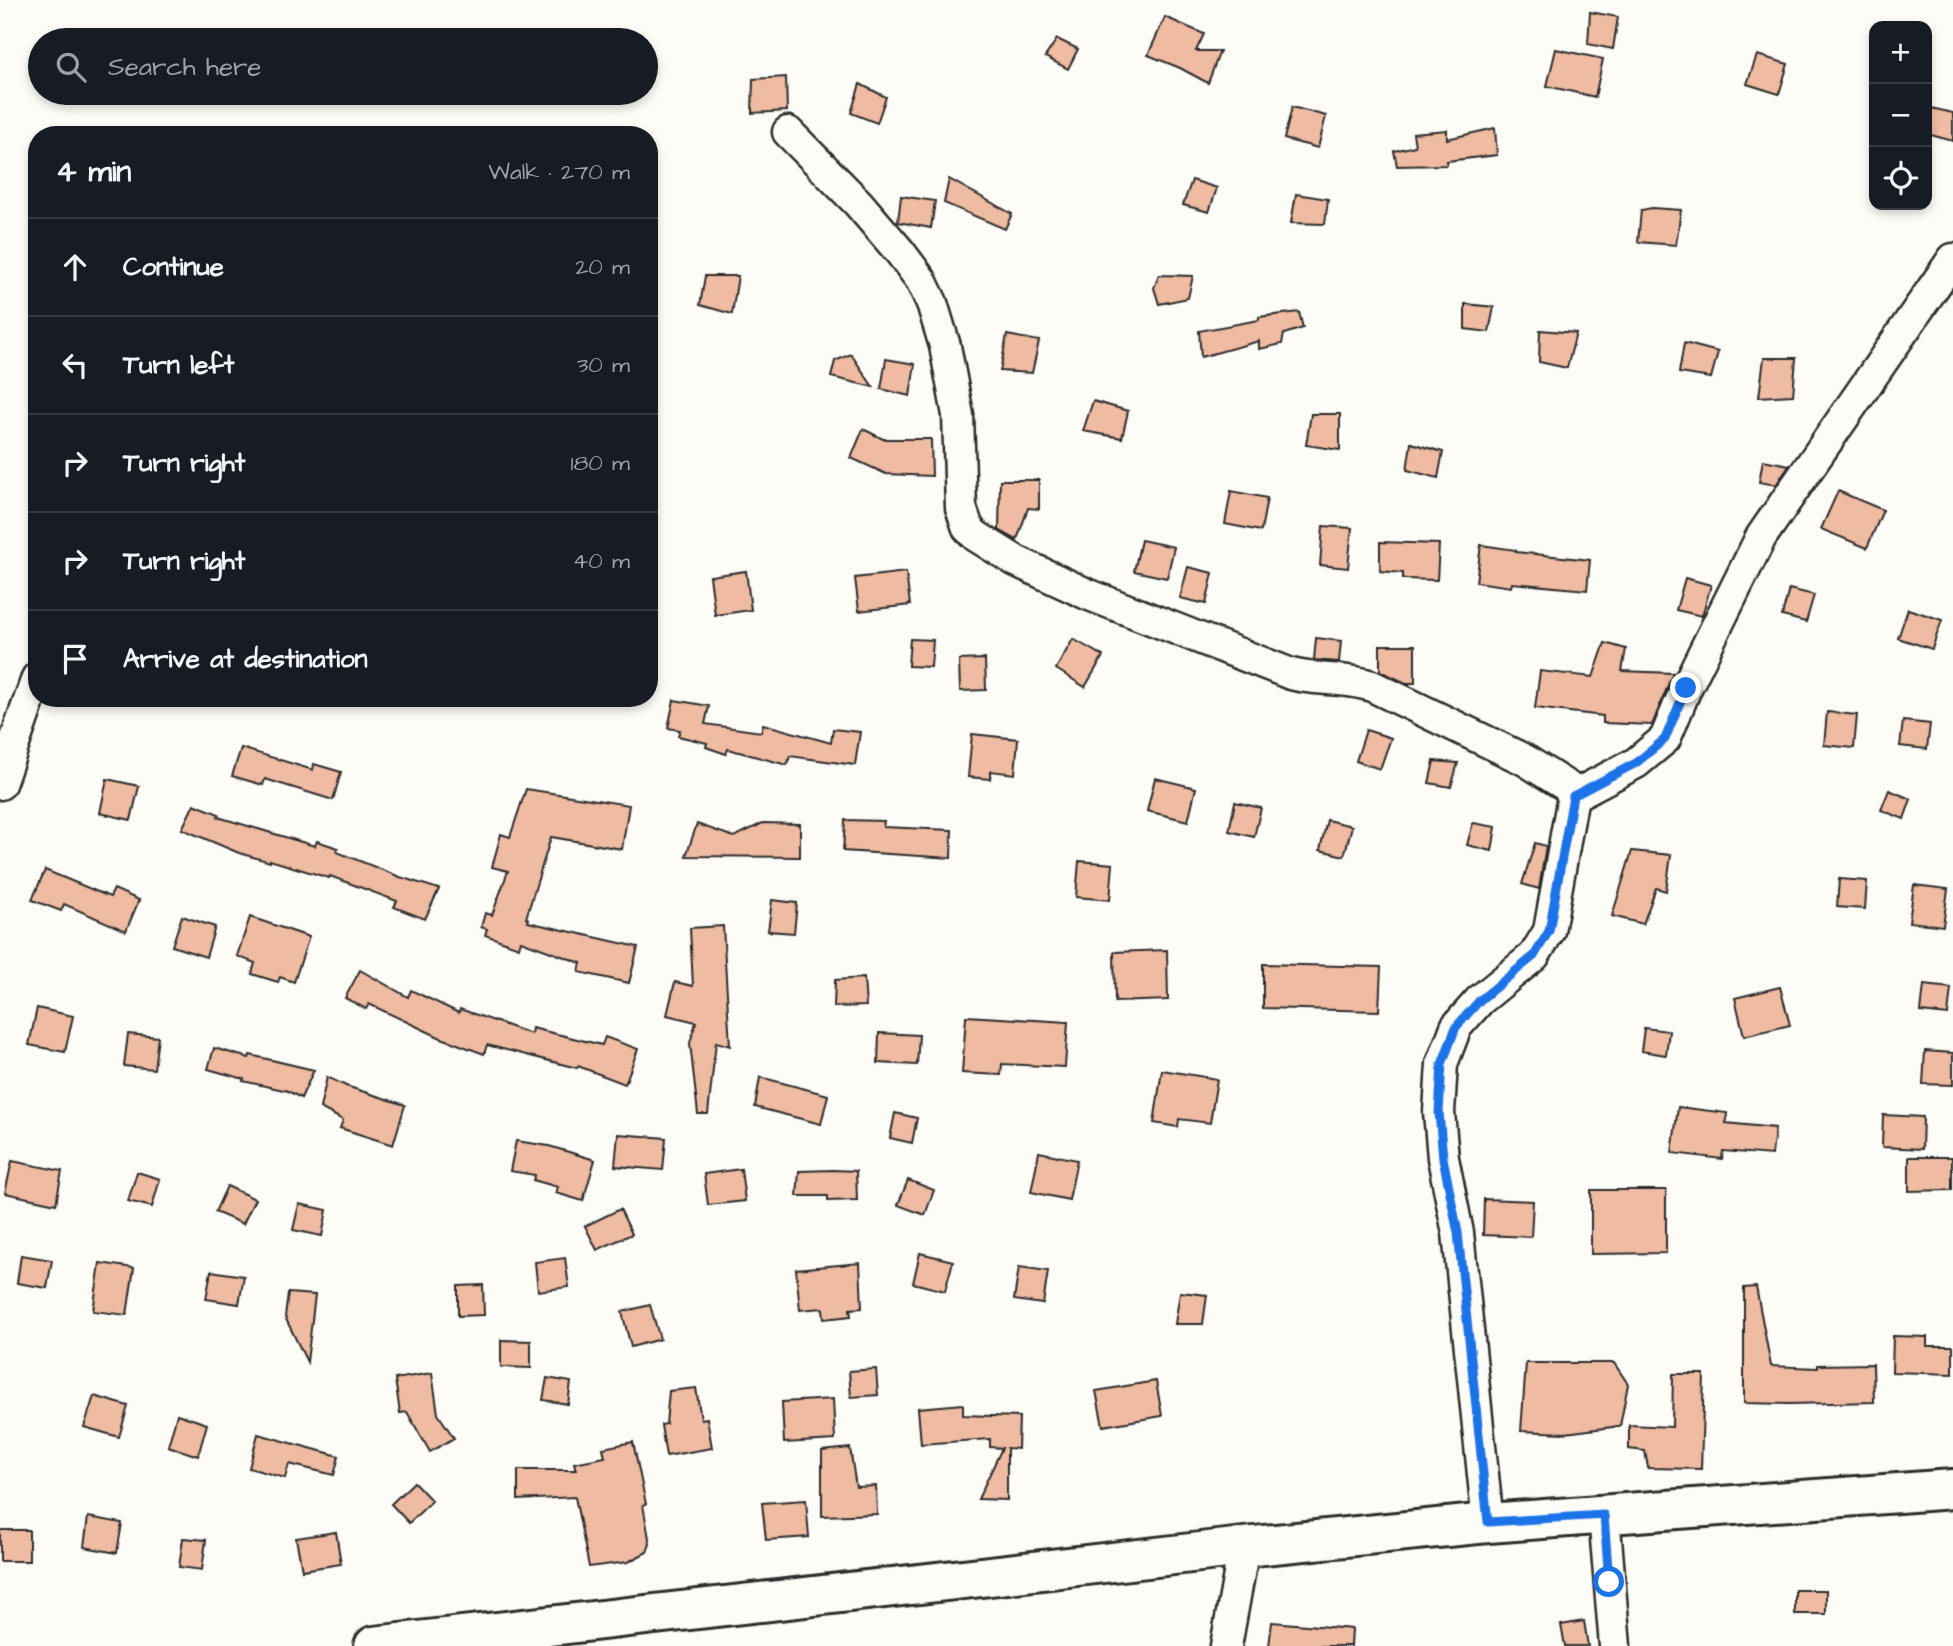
<!DOCTYPE html>
<html lang="en">
<head>
<meta charset="utf-8">
<style>
  :root { --surface:#171b24; --page:#20242c; --text:#f1f3f6; --muted:#9ea1a6; --line:#363941 }
  body { margin:0; font-family:"Architects Daughter",sans-serif; background:var(--page); color:var(--text) }
  .controls { position:absolute; right:21px; top:21px; display:grid; overflow:hidden; border-radius:14px; box-shadow:0 4px 10px #0003 }
  .controls button { width:63px; height:63px; display:grid; place-items:center; padding:0; border:0; border-bottom:2px solid var(--line); background:var(--surface); color:var(--text); font:35px sans-serif }
  .stop { position:absolute; width:21px; height:21px; margin:-16px; border:5px solid #1a73e8; border-radius:50%; background:#fff }
  .stop.end { background:#1a73e8; border-color:#fff; box-shadow:0 2px 7px #0008 }
  .list { margin:0; padding:0; list-style:none }
  h2 { display:flex; justify-content:space-between; align-items:center; height:91px; margin:0; padding:0 28px; font-size:30px }
  h2 small { font-size:23px; font-weight:400; color:var(--muted) }
  .list li { display:grid; grid-template-columns:46px 1fr auto; gap:21px; align-items:center; box-sizing:border-box; height:98px; padding:0 28px; border-top:2px solid var(--line) }
  .list b { display:block; font-size:26px; white-space:nowrap }
  .list em { font-size:23px; font-style:normal; color:var(--muted) }
  .icon { flex:none; width:38px; height:38px; fill:none; stroke:currentColor; stroke-width:2; stroke-linecap:round; stroke-linejoin:round }
  .map { position:relative; flex:none; width:1953px; height:1646px; overflow:hidden }
  .search { position:absolute; background:var(--surface); box-shadow:0 4px 10px #0003; left:28px; top:28px; width:630px; height:77px; display:flex; align-items:center; gap:18px; box-sizing:border-box; padding:0 24px; border-radius:38px; color:var(--muted); font-size:26px }
  .panel { position:absolute; background:var(--surface); box-shadow:0 4px 10px #0003; left:28px; top:126px; width:630px; height:581px; border-radius:28px }
  .map>svg:first-child { display:block }
</style>
</head>
<body>
<div class="map">
<svg width="1953" height="1646" viewBox="0 0 1953 1646">
  <rect width="100%" height="100%" fill="#fdfcf7"/>
  <filter id="ink" filterUnits="userSpaceOnUse"><feTurbulence type="fractalNoise" baseFrequency=".0143" numOctaves="2"/><feDisplacementMap in="SourceGraphic" scale="14" xChannelSelector="R" yChannelSelector="G"/><feConvolveMatrix kernelMatrix="1 2 1 2 8 2 1 2 1" color-interpolation-filters="sRGB"/></filter>
  <g filter="url(#ink)">
    <!-- building -->
    <g fill="#efbba2" stroke="#2b2b2b" stroke-width="2">
      <path d="M1590 12 1618 17 1613 49 1588 44Z"/>
      <path d="M1165 17 1204 34 1196 51H1220L1208 83 1180 68 1148 55Z"/>
      <path d="M1057 39 1078 49 1068 69 1045 57Z"/>
      <path d="M1556 49 1603 59 1595 97 1547 86Z"/>
      <path d="M1757 55 1788 64 1779 94 1747 84Z"/>
      <path d="M786 77 787 111 752 113 753 79Z"/>
      <path d="M860 84 886 97 877 123 851 113Z"/>
      <path d="M1292 107 1326 116 1318 148 1284 139Z"/>
      <path d="M1927 107 1953 113V141L1927 134Z"/>
      <path d="M1495 128 1497 155 1447 161V165L1397 166 1394 151 1415 146 1413 133 1447 130V139Z"/>
      <path d="M949 179 1012 214 1005 229 944 203Z"/>
      <path d="M1192 180 1217 188 1209 212 1183 205Z"/>
      <path d="M1296 194 1328 199 1325 224 1291 223Z"/>
      <path d="M901 196 935 201 931 228 898 222Z"/>
      <path d="M1652 208 1681 210 1676 245 1638 242 1641 210Z"/>
      <path d="M1159 275 1193 276 1188 298 1159 304 1154 288Z"/>
      <path d="M705 276H738L732 314 700 305Z"/>
      <path d="M1465 304 1494 307 1489 332 1465 329Z"/>
      <path d="M1299 312 1303 328 1284 334 1282 344 1259 349V341L1201 357 1199 331 1259 320V317Z"/>
      <path d="M1540 330 1576 333 1567 368 1539 362Z"/>
      <path d="M1007 335 1039 341 1032 373 1000 371Z"/>
      <path d="M1684 343 1718 352 1711 378 1679 373Z"/>
      <path d="M851 354 873 387 831 377 835 361Z"/>
      <path d="M1764 358H1796L1793 395 1759 397Z"/>
      <path d="M886 359 915 364 910 396 881 389Z"/>
      <path d="M1093 401 1128 411 1122 438 1083 431Z"/>
      <path d="M1311 414H1340V450L1306 445Z"/>
      <path d="M863 429 883 439H931L932 476 886 474 851 458Z"/>
      <path d="M1411 443 1443 452 1438 478 1407 470Z"/>
      <path d="M1763 460 1789 465 1776 485 1759 482Z"/>
      <path d="M1000 480H1039V509L1028 508 1017 540 999 530Z"/>
      <path d="M1231 491 1267 498 1261 531 1225 524Z"/>
      <path d="M1838 491 1883 510 1867 548 1821 529Z"/>
      <path d="M1323 526 1352 528 1348 568 1320 565Z"/>
      <path d="M1141 540 1174 547 1167 578 1134 571Z"/>
      <path d="M1380 542 1439 544 1437 580 1403 579V573L1380 571Z"/>
      <path d="M1481 545 1516 550V552L1590 560 1587 590 1512 583 1511 587 1476 582Z"/>
      <path d="M1188 567 1213 573 1206 604 1180 598Z"/>
      <path d="M746 571 751 610 715 615 710 576Z"/>
      <path d="M906 572 910 605 859 611 855 578Z"/>
      <path d="M1685 578 1711 585 1702 616 1676 610Z"/>
      <path d="M1789 589 1814 595 1806 622 1782 616Z"/>
      <path d="M1908 609 1942 620 1932 649 1898 638Z"/>
      <path d="M1316 638 1341 641 1339 662 1314 660Z"/>
      <path d="M910 639 933 640 931 667 908 666Z"/>
      <path d="M1073 639 1103 656 1085 687 1056 669Z"/>
      <path d="M1605 643 1626 649 1622 671 1673 673 1652 725 1603 723V716L1535 708 1540 671 1593 677Z"/>
      <path d="M1380 645H1415V683H1406L1380 671Z"/>
      <path d="M985 659 986 690 960 691 959 660Z"/>
      <path d="M674 700 709 706 705 724 761 732 763 724 831 743 833 729 860 732 855 765 790 756 787 765 728 749 726 754 706 747 707 743 678 736 680 730 668 728Z"/>
      <path d="M1827 712 1857 715 1854 748 1824 745Z"/>
      <path d="M1903 721 1930 724 1927 749 1900 746Z"/>
      <path d="M1366 730 1391 738 1380 769 1356 761Z"/>
      <path d="M972 734 1018 739 1015 774 991 771 990 779 968 777Z"/>
      <path d="M241 748 313 770 314 764 341 772 333 800 265 779 263 785 232 776Z"/>
      <path d="M1434 761 1458 763 1451 787 1429 783Z"/>
      <path d="M1155 778 1196 788 1188 821 1147 811Z"/>
      <path d="M107 779 139 786 131 820 100 813Z"/>
      <path d="M526 789 629 805 622 849 551 837 526 918 529 919 528 922 638 947 629 983 579 972 581 963 521 941 519 947 485 935 487 929 481 927 485 913 492 915 508 871 492 867 501 834 510 837Z"/>
      <path d="M1889 790 1911 799 1904 819 1881 810Z"/>
      <path d="M1235 802 1261 808 1254 837 1229 831Z"/>
      <path d="M194 804 219 814 218 817 315 846 317 841 338 848 337 852 400 877 439 889 425 919 394 907 397 901 330 876 329 878 270 860V862L239 853 182 829Z"/>
      <path d="M845 820 884 821 883 827 952 830 951 858 843 851Z"/>
      <path d="M1327 820 1352 826 1344 856 1320 850Z"/>
      <path d="M763 823 800 824V857L686 856 697 824 734 837Z"/>
      <path d="M1473 823 1496 827 1492 851 1467 845Z"/>
      <path d="M1535 843 1546 846 1539 889 1522 884Z"/>
      <path d="M1632 851 1671 855 1666 891 1656 888 1643 924 1612 916Z"/>
      <path d="M1079 861 1113 864 1110 900 1076 897Z"/>
      <path d="M45 870 110 897 114 889 139 900 126 931 64 904 61 911 32 900Z"/>
      <path d="M1839 879 1867 881 1865 909 1837 907Z"/>
      <path d="M1914 885 1948 889 1943 926 1909 922Z"/>
      <path d="M772 900 797 903 794 933 768 931Z"/>
      <path d="M182 916 215 927 206 957 172 946Z"/>
      <path d="M250 917 309 937 294 982 280 977 278 982 252 974 255 963 237 956Z"/>
      <path d="M723 926 730 1046 716 1042 708 1114H698L690 1043 696 1022 667 1015 675 982 693 986 690 928Z"/>
      <path d="M1167 950 1168 1000 1115 1002 1114 952Z"/>
      <path d="M1263 964 1381 967 1379 1011 1263 1008Z"/>
      <path d="M360 970 408 997 411 990 459 1013 460 1009 531 1034 532 1028 602 1045 605 1037 638 1049 625 1084 578 1066 577 1068 487 1045 484 1054 439 1037 369 1004 366 1009 345 998Z"/>
      <path d="M864 978 866 1006 834 1007 835 980Z"/>
      <path d="M1924 985 1951 988 1948 1015 1921 1012Z"/>
      <path d="M1780 987 1790 1025 1744 1036 1735 998Z"/>
      <path d="M37 1008 73 1016 65 1052 29 1045Z"/>
      <path d="M966 1016 1068 1022 1065 1067 1002 1064 1001 1075 962 1073Z"/>
      <path d="M1644 1028 1669 1031 1666 1055 1641 1051Z"/>
      <path d="M879 1033 919 1035 917 1065 878 1063Z"/>
      <path d="M128 1034 158 1037 154 1069 124 1066Z"/>
      <path d="M214 1048 249 1058 250 1055 314 1070 301 1098 288 1091 243 1081 244 1079 208 1069Z"/>
      <path d="M1925 1051 1953 1053V1085L1923 1084Z"/>
      <path d="M1162 1070 1217 1079 1210 1123 1179 1119 1178 1127 1154 1123Z"/>
      <path d="M327 1077 346 1086 405 1105 393 1145 340 1128 343 1120 320 1108Z"/>
      <path d="M760 1077 828 1095 821 1124 755 1107Z"/>
      <path d="M1678 1107 1727 1113 1726 1123 1775 1128 1772 1155 1723 1151 1722 1159 1672 1153Z"/>
      <path d="M895 1113 917 1118 912 1143 890 1138Z"/>
      <path d="M1883 1115 1923 1117 1922 1149 1882 1147Z"/>
      <path d="M618 1134 666 1138 663 1170 615 1166Z"/>
      <path d="M516 1141 549 1146 595 1160 583 1201 556 1193 558 1187 533 1180 535 1175 510 1171Z"/>
      <path d="M1039 1152 1077 1160 1069 1200 1031 1192Z"/>
      <path d="M1909 1157H1952V1190L1909 1191Z"/>
      <path d="M12 1161 62 1171 56 1204 5 1193Z"/>
      <path d="M741 1169 745 1201 708 1205 704 1174Z"/>
      <path d="M833 1170 856 1171 857 1200 828 1201V1196H797L799 1171Z"/>
      <path d="M137 1172 160 1179 152 1207 128 1201Z"/>
      <path d="M908 1180 934 1190 925 1215 898 1205Z"/>
      <path d="M227 1186 255 1199 243 1224 215 1212Z"/>
      <path d="M1591 1190H1666V1253L1591 1254Z"/>
      <path d="M1484 1199 1533 1201 1531 1237 1483 1235Z"/>
      <path d="M299 1204 327 1210 322 1236 293 1230Z"/>
      <path d="M620 1209 632 1234 597 1250 585 1226Z"/>
      <path d="M920 1253 953 1261 945 1291 913 1283Z"/>
      <path d="M21 1255 52 1260 47 1288 17 1283Z"/>
      <path d="M565 1258 569 1287 538 1291 535 1262Z"/>
      <path d="M100 1263 134 1268 127 1315 93 1311Z"/>
      <path d="M860 1263 862 1308 850 1309 851 1316 824 1319 823 1308 800 1310 796 1269Z"/>
      <path d="M1019 1267 1048 1271 1043 1304 1014 1300Z"/>
      <path d="M211 1271 244 1276 239 1304 206 1299Z"/>
      <path d="M483 1285 484 1315 458 1316V1286Z"/>
      <path d="M1756 1287 1771 1366 1818 1368V1365L1873 1364 1874 1402 1789 1404 1744 1403V1288Z"/>
      <path d="M1180 1292 1207 1295 1203 1324H1175Z"/>
      <path d="M288 1293 315 1295 307 1362 285 1317Z"/>
      <path d="M650 1305 660 1339 631 1347 622 1312Z"/>
      <path d="M1893 1336 1927 1337V1346H1953V1374L1892 1372Z"/>
      <path d="M501 1340 531 1341V1368L501 1367Z"/>
      <path d="M1526 1363H1614L1628 1384 1620 1426 1565 1433 1521 1431Z"/>
      <path d="M876 1369 878 1395 851 1397 849 1371Z"/>
      <path d="M432 1373 438 1414 454 1438 430 1452 407 1412 400 1413 395 1379Z"/>
      <path d="M1673 1374H1704L1701 1469 1648 1468 1645 1451 1629 1449V1425L1672 1427Z"/>
      <path d="M547 1378 571 1382 568 1404 543 1400Z"/>
      <path d="M1156 1381 1162 1416 1103 1426 1096 1391Z"/>
      <path d="M696 1388 701 1419 707 1418 712 1448 666 1456 661 1425 666 1424 669 1391Z"/>
      <path d="M94 1396 128 1406 119 1437 84 1427Z"/>
      <path d="M833 1399 835 1440 784 1443 782 1402Z"/>
      <path d="M963 1404V1415L1019 1417 1018 1449 1007 1448V1500L978 1499 1002 1448 990 1447V1439L921 1444 918 1408Z"/>
      <path d="M177 1414 207 1424 198 1456 168 1446Z"/>
      <path d="M258 1434 339 1456 334 1475 289 1464 285 1478 249 1468Z"/>
      <path d="M633 1442 646 1504 643 1505 650 1544 647 1552 628 1562 589 1567 575 1497 518 1500V1470H576L574 1463 605 1457 603 1448Z"/>
      <path d="M850 1448 856 1487 876 1486 877 1514 822 1516V1451Z"/>
      <path d="M414 1482 432 1501 409 1523 391 1504Z"/>
      <path d="M806 1500 809 1537 766 1540 762 1503Z"/>
      <path d="M88 1517 122 1523 117 1553 84 1547Z"/>
      <rect x="0" y="1530" width="29" height="31"/>
      <path d="M336 1532 341 1564 302 1570 296 1538Z"/>
      <path d="M183 1538 206 1540 202 1570 179 1567Z"/>
      <rect x="1795" y="1590" width="31" height="24"/>
      <path d="M1584 1621 1588 1646H1565L1561 1625Z"/>
      <path d="M1272 1622 1352 1629 1351 1646H1269Z"/>
    </g>
    <g fill="none" stroke-linecap="round" stroke-linejoin="round">
      <defs>
        <g id="minor">
          <path d="M788 132 858 203 900 252 921 280 932 303 945 346 958 415 961 508 968 528 976 536 1016 561 1087 594 1291 674C1317 681 1345 677 1372 686L1525 760 1568 787 1573 796"/>
          <path d="M0 784 37 678"/>
          <path d="M1604 1515 1615 1646"/>
          <path d="M1488 1523 1458 1233 1443 1158 1439 1112 1442 1064 1456 1027 1480 1000 1534 956 1549 931 1573 796 1636 763 1665 739 1686 688 1761 537 1953 259"/>
          <path d="M1226 1646 1244 1547"/>
        </g>
        <path id="secondary" d="M374 1646 1244 1547 1488 1523 1953 1489"/>
      </defs>
      <!-- minor casing -->
      <use href="#minor" stroke="#2b2b2b" stroke-width="35"/>
      <!-- secondary casing -->
      <use href="#secondary" stroke="#2b2b2b" stroke-width="44"/>
      <!-- minor -->
      <use href="#minor" stroke="#fdfcf7" stroke-width="30"/>
      <!-- secondary -->
      <use href="#secondary" stroke="#fdfcf7" stroke-width="38"/>
    </g>
  </g>
  <g fill="none" stroke-linecap="round" stroke-linejoin="round" filter="url(#ink)">
    <!-- route -->
    <path stroke="#1a73e8" stroke-width="9" d="M1609 1582 1604 1515 1488 1522 1458 1233 1443 1158 1439 1112 1442 1064 1456 1027 1480 1000 1534 956 1549 931 1573 796 1636 763 1665 739 1686 688"/>
  </g>
</svg>
<div class="controls">
<button>+</button>
<button>−</button>
<button><svg class="icon" aria-label="locate" viewBox="0 0 24 24"><circle cx="12" cy="12" r="6"/><path d="M12 2v4M12 18v4M2 12h4M18 12h4"/></svg></button>
</div>
<div class="stop" style="left:1609px;top:1582px"></div>
<div class="stop end" style="left:1686px;top:688px"></div>
<div class="search"><svg class="icon" aria-label="search" viewBox="0 0 24 24"><circle cx="10" cy="10" r="6"/><path d="M15 15l6 6"/></svg>Search here</div>
<section class="panel">
<h2>4 min<small>Walk · 270 m</small></h2>
<ul class="list">
<li><svg class="icon" aria-label="ahead" viewBox="0 0 24 24"><path d="M12 20V5M6 11l6-6 6 6"/></svg><div><b>Continue</b></div><em>20 m</em></li>
<li><svg class="icon" aria-label="left" viewBox="0 0 24 24"><path d="M17 20v-9H6M10 6l-5 5 5 5"/></svg><div><b>Turn left</b></div><em>30 m</em></li>
<li><svg class="icon" aria-label="right" viewBox="0 0 24 24"><path d="M7 20v-9h11M14 6l5 5-5 5"/></svg><div><b>Turn right</b></div><em>180 m</em></li>
<li><svg class="icon" aria-label="right" viewBox="0 0 24 24"><path d="M7 20v-9h11M14 6l5 5-5 5"/></svg><div><b>Turn right</b></div><em>40 m</em></li>
<li><svg class="icon" aria-label="arrive" viewBox="0 0 24 24"><path d="M6 21V4h12l-3 4 3 4H6"/></svg><div><b>Arrive at destination</b></div></li>
</ul>
</section>
</div>
</body>
</html>
